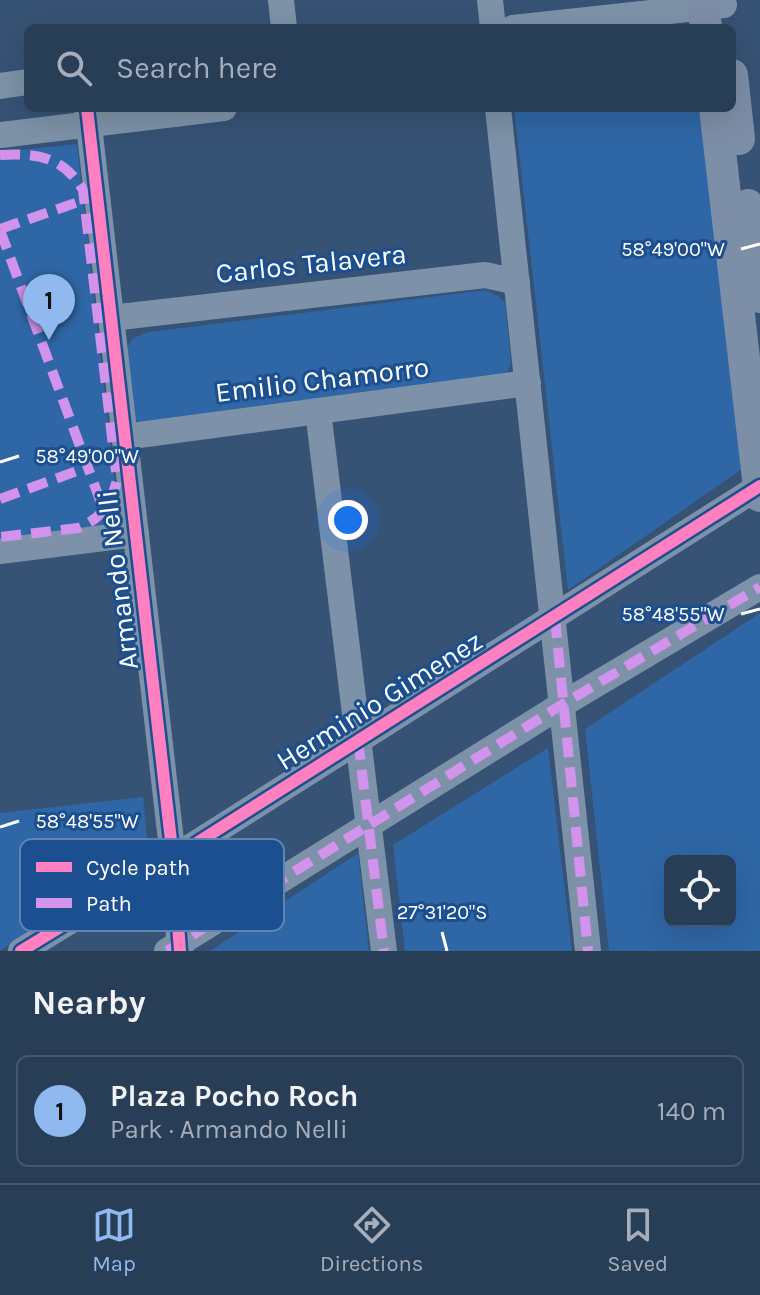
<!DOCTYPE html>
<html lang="en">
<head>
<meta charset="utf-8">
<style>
  :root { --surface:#283e57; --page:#344961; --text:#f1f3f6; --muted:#a5aeba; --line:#44576d; --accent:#90b9f0 }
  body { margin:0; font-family:Karla,sans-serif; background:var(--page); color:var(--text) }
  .controls { position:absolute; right:24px; bottom:24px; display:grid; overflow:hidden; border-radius:12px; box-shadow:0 8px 32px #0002 }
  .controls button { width:72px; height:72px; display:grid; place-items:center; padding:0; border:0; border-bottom:2px solid var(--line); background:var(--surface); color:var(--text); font:40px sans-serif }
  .you { position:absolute; left:348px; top:520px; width:28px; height:28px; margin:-20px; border:6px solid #fff; border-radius:50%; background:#1a73e8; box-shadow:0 0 0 12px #1a73e833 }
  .badge { display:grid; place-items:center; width:52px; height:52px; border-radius:50%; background:var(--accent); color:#111; font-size:26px; font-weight:700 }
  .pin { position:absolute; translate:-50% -66px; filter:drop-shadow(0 2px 4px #0008) }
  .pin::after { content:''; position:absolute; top:42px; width:28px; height:24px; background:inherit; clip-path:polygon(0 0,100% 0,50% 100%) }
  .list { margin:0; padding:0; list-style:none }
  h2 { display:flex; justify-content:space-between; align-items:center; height:104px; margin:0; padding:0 32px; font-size:34px }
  h2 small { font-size:26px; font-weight:400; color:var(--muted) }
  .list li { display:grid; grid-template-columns:52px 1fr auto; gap:24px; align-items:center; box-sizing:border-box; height:112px; margin:0 16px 16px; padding:0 16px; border:2px solid var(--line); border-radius:12px }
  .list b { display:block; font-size:30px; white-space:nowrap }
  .list p { margin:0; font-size:26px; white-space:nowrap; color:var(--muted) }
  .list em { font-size:26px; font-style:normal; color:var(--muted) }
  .icon { flex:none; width:44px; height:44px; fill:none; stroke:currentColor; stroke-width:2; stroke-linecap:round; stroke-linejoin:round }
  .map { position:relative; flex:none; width:760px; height:951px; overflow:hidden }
  .search { position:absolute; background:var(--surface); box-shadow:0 8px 32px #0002; left:24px; right:24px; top:24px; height:88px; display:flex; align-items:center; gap:20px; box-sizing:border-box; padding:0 28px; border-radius:12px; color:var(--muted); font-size:30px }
  .sheet { height:232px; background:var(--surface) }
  nav { display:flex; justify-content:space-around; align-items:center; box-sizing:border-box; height:112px; border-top:2px solid var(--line); background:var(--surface); font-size:22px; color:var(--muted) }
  nav a { display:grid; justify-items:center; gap:4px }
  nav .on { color:var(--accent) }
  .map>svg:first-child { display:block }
</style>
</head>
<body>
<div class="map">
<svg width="760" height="951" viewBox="0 0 760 951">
  <rect width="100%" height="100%" fill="#365274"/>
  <!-- green -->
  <g fill="#2f66a5" fill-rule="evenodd">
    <path d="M514 108H701L742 469 568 590Z"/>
    <path d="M77 144 120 528 0 541V152Z"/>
    <path d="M486 290 498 296 505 303 511 362 507 375 138 422 129 411 125 351 133 338 149 332Z"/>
    <path d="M760 613V951H609L585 729ZM670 861H730V921H670Z"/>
    <path d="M548 748 572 951H405L393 845Z"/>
    <path d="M143 797 149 855 0 951V813Z"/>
    <path d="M358 853 369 951H210Z"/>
  </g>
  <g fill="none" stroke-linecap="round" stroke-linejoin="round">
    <!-- minor -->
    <g stroke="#7d92a8" stroke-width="26">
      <path d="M281 0 284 28"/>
      <path d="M490 0 493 28"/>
      <path d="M513 28 724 5"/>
      <path d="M0 86 28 82"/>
      <path d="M87 108 173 858 180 951"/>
      <path d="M498 108 588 951"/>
      <path d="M0 135 224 108"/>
      <path d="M111 318 485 275 517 282"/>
      <path d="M318 411 384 951"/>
      <path d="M124 437 528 383"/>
      <path d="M0 551 136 534"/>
      <path d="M21 951 173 858 760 486"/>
      <path d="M167 951 563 704 760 587"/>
    </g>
    <!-- major -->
    <g stroke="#7d8ea7" stroke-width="32">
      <path d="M703 0 706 28"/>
      <path d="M732 75 739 139"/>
      <path d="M715 108 760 496"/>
      <path d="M748 205 760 297"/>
    </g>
    <!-- quiet -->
    <g stroke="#d193ec" stroke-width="10" stroke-dasharray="20 10" stroke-linecap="butt">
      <path d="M0 155C36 153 63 156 83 190L117 480C111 504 101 519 78 528L0 537"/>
      <path d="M0 229 84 200"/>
      <path d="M0 230 104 511"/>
      <path d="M0 499 88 467"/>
      <path d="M555 618 588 951"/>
      <path d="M358 740 384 951"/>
      <path d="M167 951 563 704 760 587"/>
    </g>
    <defs>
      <g id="cycleway">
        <path d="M87 108 173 858 180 951"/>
        <path d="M21 951 173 858 760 486"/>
      </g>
    </defs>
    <!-- cycleway casing -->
    <use href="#cycleway" stroke="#1b4f8f" stroke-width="17"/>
    <!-- cycleway -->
    <use href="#cycleway" stroke="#ff80c0" stroke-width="12"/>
  </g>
  <!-- ticks -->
  <path fill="none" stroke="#fff" stroke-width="3" d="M741 249 760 244M0 462 19 456M741 614 760 609M0 827 19 821M442 932 447 951"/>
  <g text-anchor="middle" stroke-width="6" stroke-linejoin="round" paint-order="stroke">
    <!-- street labels -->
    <g font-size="28" fill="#fff" stroke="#1b4f8f">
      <text transform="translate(311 263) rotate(-6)" y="10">Carlos Talavera</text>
      <text transform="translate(322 379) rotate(-7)" y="10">Emilio Chamorro</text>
      <text transform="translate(117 580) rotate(-97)" y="10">Armando Nelli</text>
      <text transform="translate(379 700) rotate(-32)" y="10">Herminio Gimenez</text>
    </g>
  </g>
  <!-- legend -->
  <rect x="20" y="839" width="264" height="92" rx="12" fill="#1b4f8f" stroke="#5f84b1" stroke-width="2"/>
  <rect x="36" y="862" width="36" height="10" fill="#ff80c0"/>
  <rect x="36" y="898" width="36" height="10" fill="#d193ec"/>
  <g font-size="22" fill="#fff">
    <text x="86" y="875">Cycle path</text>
    <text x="86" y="911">Path</text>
  </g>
  <g font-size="20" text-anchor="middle" fill="#fff" stroke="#1b4f8f" stroke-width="6" stroke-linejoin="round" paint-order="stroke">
    <text x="673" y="256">58°49'00"W</text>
    <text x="87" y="463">58°49'00"W</text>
    <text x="673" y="621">58°48'55"W</text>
    <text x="87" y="828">58°48'55"W</text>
    <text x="442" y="919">27°31'20"S</text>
  </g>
</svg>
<div class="controls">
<button><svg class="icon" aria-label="locate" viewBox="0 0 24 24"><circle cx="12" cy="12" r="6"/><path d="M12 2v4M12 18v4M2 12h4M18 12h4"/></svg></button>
</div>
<div class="you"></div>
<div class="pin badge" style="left:49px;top:340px">1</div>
<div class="search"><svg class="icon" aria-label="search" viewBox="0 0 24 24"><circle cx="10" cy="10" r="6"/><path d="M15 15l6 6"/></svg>Search here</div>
</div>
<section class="sheet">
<h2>Nearby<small></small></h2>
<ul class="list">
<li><span class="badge">1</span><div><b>Plaza Pocho Roch</b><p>Park · Armando Nelli</p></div><em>140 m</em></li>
</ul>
</section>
<nav>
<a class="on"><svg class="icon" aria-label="map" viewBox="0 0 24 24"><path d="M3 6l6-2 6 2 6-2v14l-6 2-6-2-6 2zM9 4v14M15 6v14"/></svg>Map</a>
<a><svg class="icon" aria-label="directions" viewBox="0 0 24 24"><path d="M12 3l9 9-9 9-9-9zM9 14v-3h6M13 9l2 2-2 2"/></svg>Directions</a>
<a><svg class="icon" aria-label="saved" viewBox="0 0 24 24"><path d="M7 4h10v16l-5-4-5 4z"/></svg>Saved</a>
</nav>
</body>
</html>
